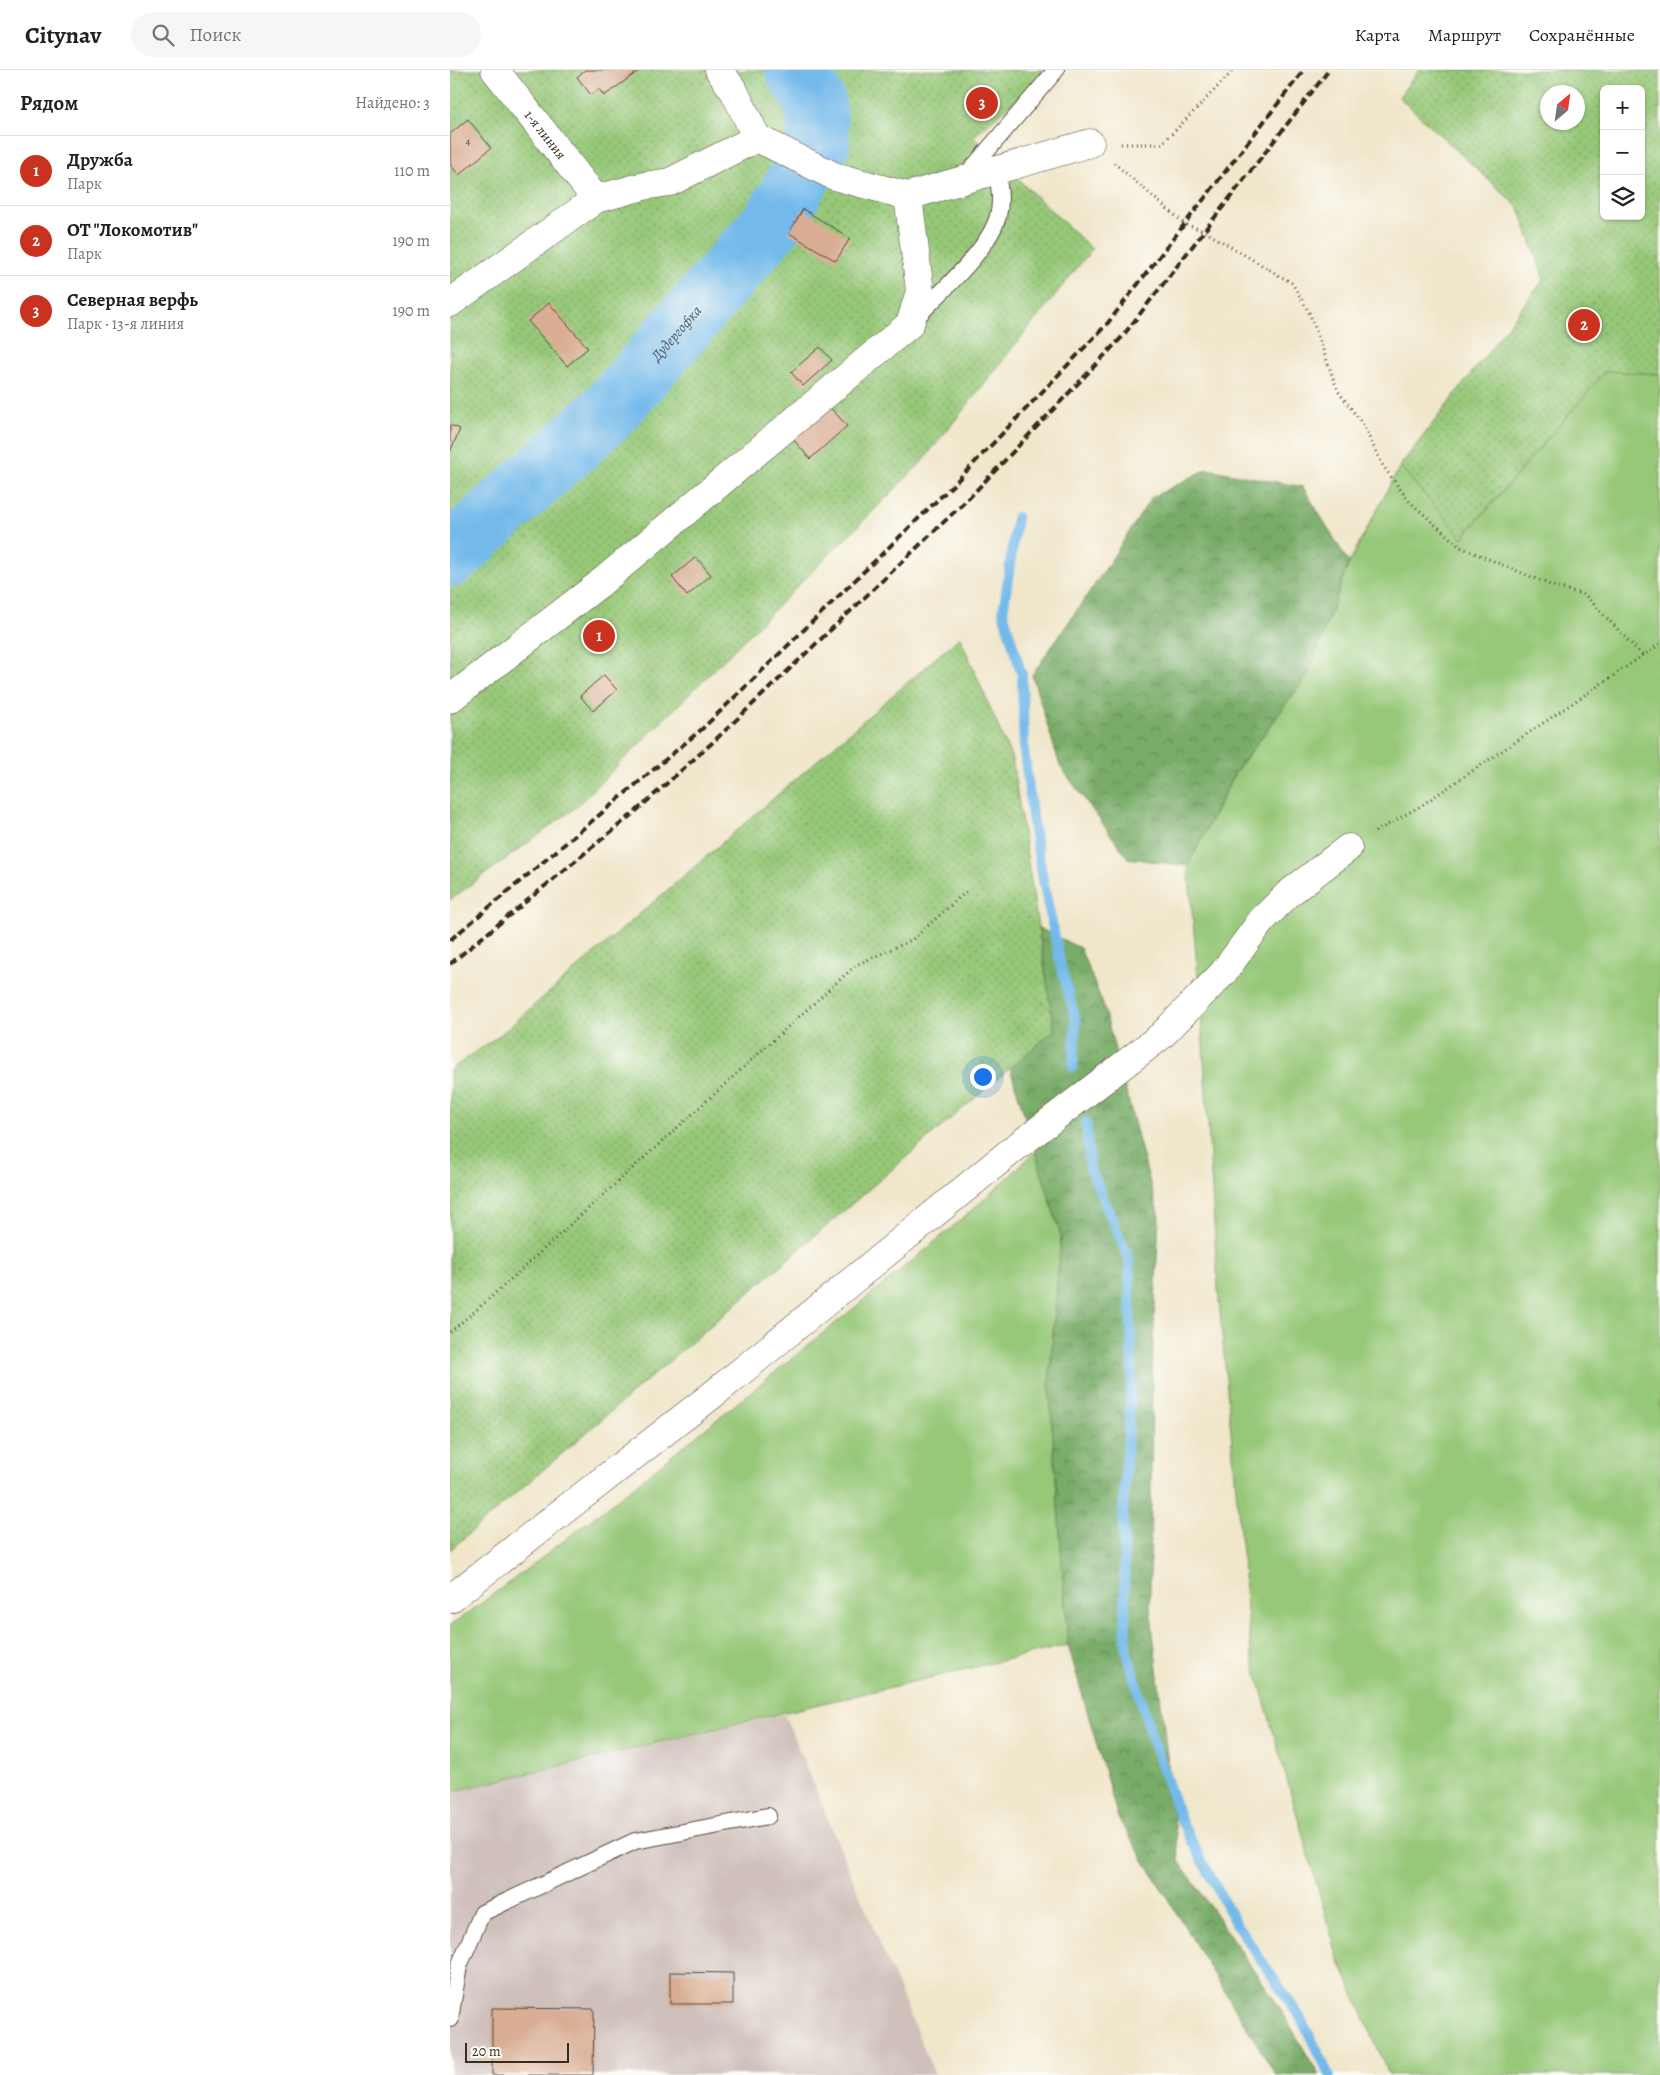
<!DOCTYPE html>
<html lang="ru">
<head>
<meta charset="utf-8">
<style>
  :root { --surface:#fff; --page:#f6f6f6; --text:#202124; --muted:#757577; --line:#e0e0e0; --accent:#c8321e }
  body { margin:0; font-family:Alegreya,serif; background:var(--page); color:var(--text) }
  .controls { position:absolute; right:15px; top:15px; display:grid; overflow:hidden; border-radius:8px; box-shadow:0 1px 4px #0004 }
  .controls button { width:45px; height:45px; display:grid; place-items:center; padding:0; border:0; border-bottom:1px solid var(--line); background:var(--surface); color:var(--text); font:25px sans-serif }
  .compass { position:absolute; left:1090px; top:15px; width:45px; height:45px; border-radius:50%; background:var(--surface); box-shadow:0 1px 4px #0004; rotate:29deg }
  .scale { position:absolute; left:15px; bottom:12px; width:104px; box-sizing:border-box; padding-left:5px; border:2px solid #3b2a1e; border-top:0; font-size:14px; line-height:18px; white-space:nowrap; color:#3b2a1e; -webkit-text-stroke:4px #fdfcf7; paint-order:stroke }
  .you { position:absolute; left:532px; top:1006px; width:18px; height:18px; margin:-12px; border:4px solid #fff; border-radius:50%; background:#1a73e8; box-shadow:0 0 0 8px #1a73e833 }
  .badge { display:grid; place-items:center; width:32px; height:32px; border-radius:50%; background:var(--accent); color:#fff; font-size:16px; font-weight:700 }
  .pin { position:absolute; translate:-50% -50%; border:2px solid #fff; box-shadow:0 1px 5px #0006 }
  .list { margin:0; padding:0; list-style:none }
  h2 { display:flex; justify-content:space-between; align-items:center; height:65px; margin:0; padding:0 20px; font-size:21px }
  h2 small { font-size:16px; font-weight:400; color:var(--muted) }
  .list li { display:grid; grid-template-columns:32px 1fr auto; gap:15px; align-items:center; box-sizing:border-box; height:70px; padding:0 20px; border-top:1px solid var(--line) }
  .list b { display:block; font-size:19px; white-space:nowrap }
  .list p { margin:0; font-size:16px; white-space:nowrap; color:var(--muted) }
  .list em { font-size:16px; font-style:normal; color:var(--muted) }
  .icon { flex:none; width:28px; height:28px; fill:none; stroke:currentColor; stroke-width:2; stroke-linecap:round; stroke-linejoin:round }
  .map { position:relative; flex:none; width:1210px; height:2005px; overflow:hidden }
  header { display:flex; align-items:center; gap:30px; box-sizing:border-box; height:70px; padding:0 25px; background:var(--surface); border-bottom:1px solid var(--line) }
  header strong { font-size:24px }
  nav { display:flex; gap:28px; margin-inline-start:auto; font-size:18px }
  .search { width:350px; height:45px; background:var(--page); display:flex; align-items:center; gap:12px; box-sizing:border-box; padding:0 18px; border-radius:28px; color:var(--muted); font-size:19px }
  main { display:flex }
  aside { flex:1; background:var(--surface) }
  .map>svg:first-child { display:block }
</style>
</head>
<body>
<header>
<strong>Citynav</strong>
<div class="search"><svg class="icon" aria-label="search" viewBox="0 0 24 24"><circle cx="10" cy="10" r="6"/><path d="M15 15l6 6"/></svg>Поиск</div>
<nav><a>Карта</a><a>Маршрут</a><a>Сохранённые</a></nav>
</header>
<main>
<aside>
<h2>Рядом<small>Найдено: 3</small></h2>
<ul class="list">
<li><span class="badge">1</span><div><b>Дружба</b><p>Парк</p></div><em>110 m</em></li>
<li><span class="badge">2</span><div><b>ОТ &quot;Локомотив&quot;</b><p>Парк</p></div><em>190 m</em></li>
<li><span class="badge">3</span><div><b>Северная верфь</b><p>Парк · 13-я линия</p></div><em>190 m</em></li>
</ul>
</aside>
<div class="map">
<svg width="1210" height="2005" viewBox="0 0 1210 2005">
  <defs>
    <pattern id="forest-crowns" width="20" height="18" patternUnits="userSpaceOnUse" patternTransform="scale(1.25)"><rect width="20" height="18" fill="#78ac68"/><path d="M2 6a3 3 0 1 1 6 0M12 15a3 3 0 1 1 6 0" fill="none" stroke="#648c55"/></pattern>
    <pattern id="park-dots" width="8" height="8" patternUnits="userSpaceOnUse" patternTransform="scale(1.25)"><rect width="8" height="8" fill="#96c878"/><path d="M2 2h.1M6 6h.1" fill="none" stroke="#7ca362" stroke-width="1.8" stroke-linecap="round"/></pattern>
  </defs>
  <rect width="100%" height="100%" fill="#fdfcf7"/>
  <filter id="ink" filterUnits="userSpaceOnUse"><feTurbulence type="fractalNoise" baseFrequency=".02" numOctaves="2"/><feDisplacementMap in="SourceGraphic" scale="10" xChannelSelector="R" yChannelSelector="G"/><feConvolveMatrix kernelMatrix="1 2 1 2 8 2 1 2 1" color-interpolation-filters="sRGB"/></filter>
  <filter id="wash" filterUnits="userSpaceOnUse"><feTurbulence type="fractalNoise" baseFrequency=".0096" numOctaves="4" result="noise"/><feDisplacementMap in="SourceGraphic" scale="20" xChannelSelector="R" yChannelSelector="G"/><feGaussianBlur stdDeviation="1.12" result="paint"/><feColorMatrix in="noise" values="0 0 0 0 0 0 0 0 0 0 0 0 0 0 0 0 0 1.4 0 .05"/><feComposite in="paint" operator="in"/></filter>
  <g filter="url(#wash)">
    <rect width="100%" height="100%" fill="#f0e6ca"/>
    <!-- industrial -->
    <path fill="#cfc0bb" d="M334 1644 485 2005H0V1722Z"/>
    <!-- grass -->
    <g fill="#96c878" stroke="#68794b">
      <path d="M1156 301 1210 304V2005H939L887 1885 801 1584 768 1219 751 941 738 796 785 703 857 606 899 493 950 396 1013 468Z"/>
      <path d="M585 1082 611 1166 599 1313 618 1575 0 1722V1556C119 1470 232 1378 346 1285 427 1219 510 1155 585 1082Z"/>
    </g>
    <!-- forest -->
    <g fill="url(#forest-crowns)" stroke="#5a6b43">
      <path d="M757 399 853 417 899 493 857 606 785 703 738 796 678 788 610 696 582 605 652 504 701 428Z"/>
      <path d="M589 858 630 878 653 934 709 1147 702 1300 700 1536 729 1791 828 1935 869 2005H826L668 1748 618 1575 599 1313 611 1166 560 998 604 960Z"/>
    </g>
    <!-- park -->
    <g fill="url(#park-dots)" stroke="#68794b" fill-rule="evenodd">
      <path d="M0 0H600L523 67 642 179 470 394 125 738 0 830Z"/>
      <path d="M969 0H1210V304L1156 301 1012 468 950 396 1094 209 1069 138 949 27ZM1154 19H1191V146H1154ZM1128 22V52H1098V22Z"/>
      <path d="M510 567 562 689 604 960 0 1480V1000L51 964Z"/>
    </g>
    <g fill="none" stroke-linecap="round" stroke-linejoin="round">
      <!-- stream -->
      <g stroke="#73baeb" stroke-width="10">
        <path d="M567 447 553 542 572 605 574 680 583 754 594 815 612 901 626 950 623 997"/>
        <path d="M636 1052 640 1097 679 1189 682 1301 673 1441 676 1579 701 1665 732 1753 785 1852 850 1947 880 2005"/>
      </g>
      <!-- river -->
      <path stroke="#73baeb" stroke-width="62" id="s1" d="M0 486 157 343 324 151 369 74 365 32 346 0"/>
    </g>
    <g id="blocks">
      <!-- building -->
      <g fill="#d9ae94">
        <path d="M135 0H190L154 26 149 19 141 25 127 7Z"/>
        <path d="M18 49 41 78 9 105 0 94V64Z"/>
        <path d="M353 139 400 168 386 191 339 163Z"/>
        <path d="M99 233 138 278 117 296 78 251Z"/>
        <path d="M370 277 382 290 353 316 341 302Z"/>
        <path d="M380 337 397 356 360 389 343 369Z"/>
        <path d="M0 355 10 359 0 382Z"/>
        <path d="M246 487 261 505 237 526 222 507Z"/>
        <path d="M154 605 167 620 143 641 130 626Z"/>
        <path d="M220 1902 283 1903V1934H220Z"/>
        <path d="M42 1938 144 1939 143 2005H42Z"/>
      </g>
    </g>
  </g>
  <g filter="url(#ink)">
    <use href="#blocks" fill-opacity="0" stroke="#564638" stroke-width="1"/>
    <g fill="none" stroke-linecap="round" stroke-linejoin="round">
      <defs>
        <g id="service">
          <path d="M513 109 606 0"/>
          <path d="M466 248C490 222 539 180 548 146 552 131 549 116 547 100"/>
          <path d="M0 1949 9 1896 32 1843 185 1771 318 1746"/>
        </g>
        <g id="minor">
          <path id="s2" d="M45 0 146 129"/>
          <path d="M269 0 284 21 307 68"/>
          <path d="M307 68 384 106 458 126 640 73"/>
          <path d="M0 233 146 129 194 116 220 112 307 68"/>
          <path d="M0 629 148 515 460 254 470 221 458 126"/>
          <path d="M0 1529 266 1322 561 1081 711 966 773 903 812 850 838 824 898 778"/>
        </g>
      </defs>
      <!-- service casing -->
      <use href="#service" stroke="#564638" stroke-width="18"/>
      <!-- minor casing -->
      <use href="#minor" stroke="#564638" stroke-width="29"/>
      <!-- path -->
      <g stroke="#564638" stroke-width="3" stroke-dasharray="1 4" stroke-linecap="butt">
        <path d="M671 74H712L784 0"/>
        <path d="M664 93 735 154 754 161 842 213 859 242 888 321 912 353 933 396 959 431 1010 477 1103 516 1135 525 1192 585"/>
        <path d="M925 762 969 737 1210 574"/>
        <path d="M0 1262 30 1237 406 895 462 870 519 819"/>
      </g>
      <!-- service -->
      <use href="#service" stroke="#fff" stroke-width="16"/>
      <!-- minor -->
      <use href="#minor" stroke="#fff" stroke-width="28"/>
      <!-- rail -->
      <g stroke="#3b2a1e" stroke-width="4" stroke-dasharray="8 4" stroke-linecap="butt">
        <path d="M0 870 252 659 506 412 657 254 854 0"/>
        <path d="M0 894 185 742 262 673 520 427 672 267 879 0"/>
      </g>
    </g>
  </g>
  <g text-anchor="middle" stroke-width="5" stroke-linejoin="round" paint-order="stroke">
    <!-- number labels -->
    <g font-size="11" fill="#624b3c">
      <text x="18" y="75">4</text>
    </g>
    <!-- street labels -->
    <g font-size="14" fill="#3b2a1e" stroke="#fdfcf7">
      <text dy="5" stroke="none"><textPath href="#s2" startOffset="82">1-я линия</textPath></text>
    </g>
    <!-- water labels -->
    <g font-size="15" font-style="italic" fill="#4f5c66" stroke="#fdfcf7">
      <text dy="5" stroke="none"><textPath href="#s1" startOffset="318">Дудергофка</textPath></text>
    </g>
  </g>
</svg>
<div class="controls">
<button>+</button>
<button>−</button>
<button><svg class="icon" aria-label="layers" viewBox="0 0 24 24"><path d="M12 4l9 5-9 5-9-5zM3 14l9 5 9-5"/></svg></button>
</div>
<svg class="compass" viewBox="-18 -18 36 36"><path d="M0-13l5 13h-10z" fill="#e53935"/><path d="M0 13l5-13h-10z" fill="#757577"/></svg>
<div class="scale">20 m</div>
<div class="you"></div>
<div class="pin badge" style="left:149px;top:566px">1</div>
<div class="pin badge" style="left:1134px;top:255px">2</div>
<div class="pin badge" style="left:532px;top:33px">3</div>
</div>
</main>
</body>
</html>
